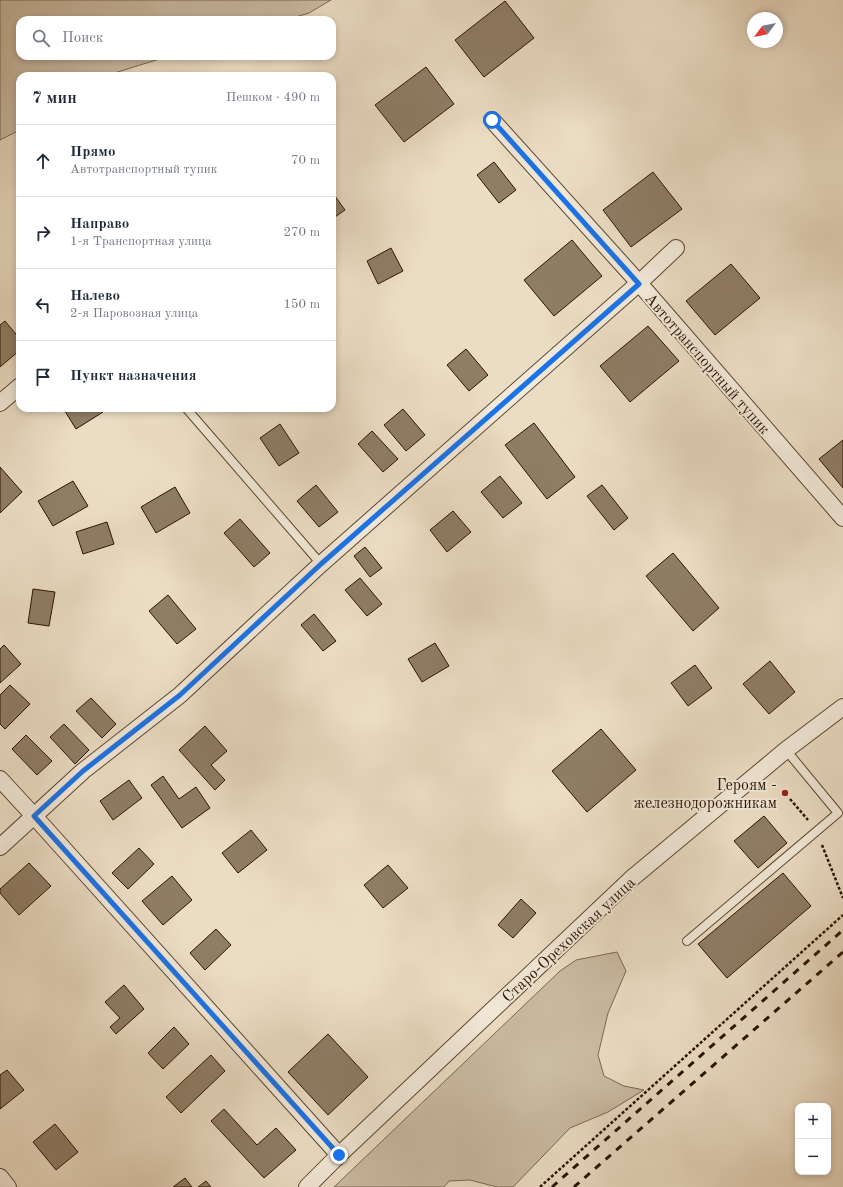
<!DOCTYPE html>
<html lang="ru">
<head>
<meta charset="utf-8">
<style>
  :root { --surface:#fff; --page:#f2f2f3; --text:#1f2937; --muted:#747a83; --line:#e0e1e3 }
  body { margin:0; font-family:"Old Standard TT",serif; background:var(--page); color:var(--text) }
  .controls { position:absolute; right:12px; bottom:12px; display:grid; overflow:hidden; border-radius:8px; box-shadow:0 2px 6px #0003 }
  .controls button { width:36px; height:36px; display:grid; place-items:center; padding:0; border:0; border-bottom:1px solid var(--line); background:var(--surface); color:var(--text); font:20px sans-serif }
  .compass { position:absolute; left:747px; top:12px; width:36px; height:36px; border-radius:50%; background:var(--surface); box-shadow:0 2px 6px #0003; rotate:238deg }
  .stop { position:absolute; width:12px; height:12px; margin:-9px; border:3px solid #1a73e8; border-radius:50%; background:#fff }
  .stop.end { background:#1a73e8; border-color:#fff; box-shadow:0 1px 4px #0008 }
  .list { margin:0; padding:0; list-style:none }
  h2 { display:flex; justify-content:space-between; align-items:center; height:52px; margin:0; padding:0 16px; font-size:17px }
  h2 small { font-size:13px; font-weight:400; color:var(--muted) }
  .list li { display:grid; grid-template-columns:26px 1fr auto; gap:12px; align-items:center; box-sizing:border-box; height:72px; padding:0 16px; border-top:1px solid var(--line) }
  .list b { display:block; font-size:15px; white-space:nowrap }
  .list p { margin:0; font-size:13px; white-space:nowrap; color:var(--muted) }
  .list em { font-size:13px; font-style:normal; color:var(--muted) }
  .icon { flex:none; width:22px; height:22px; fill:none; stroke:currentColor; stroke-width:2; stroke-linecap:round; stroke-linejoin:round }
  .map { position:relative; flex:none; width:843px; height:1187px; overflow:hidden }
  .search { position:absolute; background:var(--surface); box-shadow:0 2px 6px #0003; left:16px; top:16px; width:320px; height:44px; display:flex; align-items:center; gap:10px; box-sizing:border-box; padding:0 14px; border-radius:12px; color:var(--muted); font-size:15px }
  .panel { position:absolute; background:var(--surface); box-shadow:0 2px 6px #0003; left:16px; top:72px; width:320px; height:340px; border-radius:12px }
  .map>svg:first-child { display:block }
</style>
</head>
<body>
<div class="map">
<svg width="843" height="1187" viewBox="0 0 843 1187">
  <rect width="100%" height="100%" fill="#ebddc4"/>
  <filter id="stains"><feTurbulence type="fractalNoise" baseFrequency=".005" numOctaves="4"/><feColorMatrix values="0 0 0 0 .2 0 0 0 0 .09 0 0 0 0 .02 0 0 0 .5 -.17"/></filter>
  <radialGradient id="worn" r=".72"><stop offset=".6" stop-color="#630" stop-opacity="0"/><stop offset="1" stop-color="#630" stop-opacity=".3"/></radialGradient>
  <!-- green -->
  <g fill="#cabba3" stroke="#7a6852">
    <path d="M0 0H331L309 13 286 20H20V56H169L105 76H20V130L0 140Z"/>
    <path d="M617 952 626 971 608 1013 598 1055 604 1076 624 1086 644 1090 608 1112 570 1128 513 1187H497L470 1180 449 1181 444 1187H334L560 971 576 960Z"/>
  </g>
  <!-- building -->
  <g fill="#8f7d66" stroke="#2b1400">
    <path d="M505 1 534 38 484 77 455 40Z"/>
    <path d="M426 67 454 104 404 142 375 105Z"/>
    <path d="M494 162 516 190 499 203 477 175Z"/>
    <path d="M653 172 682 209 631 247 603 210Z"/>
    <path d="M332 192 345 210 332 219Z"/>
    <path d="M572 240 602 276 554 316 524 280Z"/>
    <path d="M391 248 403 271 378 284 367 261Z"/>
    <path d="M731 264 760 298 715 335 686 301Z"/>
    <path d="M5 321 20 339V350L0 367V325Z"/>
    <path d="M648 326 679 361 630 402 600 366Z"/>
    <path d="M466 349 488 375 469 391 447 365Z"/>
    <path d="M63 408H100L103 412 76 429Z"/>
    <path d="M403 409 425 435 406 451 384 425Z"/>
    <path d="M534 423 575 477 547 499 505 445Z"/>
    <path d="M280 424 299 453 279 466 260 438Z"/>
    <path d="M372 431 398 459 383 472 358 444Z"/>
    <path d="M843 440V488L819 459Z"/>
    <path d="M0 467 22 492 0 513Z"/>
    <path d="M500 476 522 503 503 518 481 492Z"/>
    <path d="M73 481 88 506 53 526 38 501Z"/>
    <path d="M316 485 338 512 319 527 297 501Z"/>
    <path d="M602 485 628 518 614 530 587 496Z"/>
    <path d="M175 487 190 513 156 533 141 507Z"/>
    <path d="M453 511 471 532 447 552 430 530Z"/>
    <path d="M240 519 270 553 254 567 224 533Z"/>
    <path d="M107 522 114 544 83 554 76 532Z"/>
    <path d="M365 547 382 568 370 577 354 556Z"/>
    <path d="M673 553 719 608 693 631 646 576Z"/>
    <path d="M360 578 382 604 367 616 345 590Z"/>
    <path d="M33 589 55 592 49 626 28 623Z"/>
    <path d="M168 595 196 629 177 644 149 611Z"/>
    <path d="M314 614 336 641 323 651 301 625Z"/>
    <path d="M435 643 449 666 422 682 408 659Z"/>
    <path d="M4 645 21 664 0 683V649Z"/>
    <path d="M770 661 795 692 769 714 743 684Z"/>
    <path d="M695 665 712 688 688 706 671 683Z"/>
    <path d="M10 685 30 704 5 729 0 724V695Z"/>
    <path d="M91 698 116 724 102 738 76 711Z"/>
    <path d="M64 724 89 750 75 764 50 737Z"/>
    <path d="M205 726 227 751 211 765 225 780 215 790 179 750Z"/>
    <path d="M601 729 636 770 587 812 552 771Z"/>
    <path d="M26 735 52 761 37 775 12 749Z"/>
    <path d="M163 776 179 799 196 787 210 808 182 828 151 785Z"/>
    <path d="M129 780 142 798 113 820 100 801Z"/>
    <path d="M764 816 787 843 758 868 734 841Z"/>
    <path d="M251 830 267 850 238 873 222 853Z"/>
    <path d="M139 848 154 864 128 889 112 873Z"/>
    <path d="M29 863 51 886 19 915 0 893V889Z"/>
    <path d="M388 865 408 888 383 908 364 885Z"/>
    <path d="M783 873 811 906 727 978 698 944Z"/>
    <path d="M172 876 192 900 163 925 142 901Z"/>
    <path d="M521 899 536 913 513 938 498 925Z"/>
    <path d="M216 929 231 945 205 970 190 953Z"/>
    <path d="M124 985 144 1009 116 1034 110 1027 120 1018 105 1002Z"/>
    <path d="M174 1027 189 1044 163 1069 148 1053Z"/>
    <path d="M328 1034 368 1077 328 1115 288 1072Z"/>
    <path d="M211 1055 225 1071 181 1113 166 1097Z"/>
    <path d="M7 1070 24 1090 0 1109V1075Z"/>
    <path d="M224 1109 257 1145 276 1128 296 1150 264 1178 211 1121Z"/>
    <path d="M55 1124 78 1152 56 1170 33 1142Z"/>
    <path d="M185 1178 192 1187H173Z"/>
    <path d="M206 1181 211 1187H198Z"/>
  </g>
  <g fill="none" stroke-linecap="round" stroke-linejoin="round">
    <defs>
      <g id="lane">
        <path d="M186 408 321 564"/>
        <path d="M687 941 838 813 786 750"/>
      </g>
      <g id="street">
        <path d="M492 120 639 283 843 518"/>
        <path d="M0 403 20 386"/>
        <path d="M0 779 34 816 339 1155"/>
        <path d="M0 847 83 771 180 695 321 564 639 283 676 248"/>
        <path d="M0 1177 8 1187"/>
        <path d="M307 1187 339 1155 631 879 786 750 843 707"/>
      </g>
    </defs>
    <!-- lane casing -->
    <use href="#lane" stroke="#5b4631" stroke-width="10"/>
    <!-- street casing -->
    <use href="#street" stroke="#5b4631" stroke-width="18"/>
    <!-- path -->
    <g stroke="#2b1400" stroke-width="2.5" stroke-dasharray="3 2" stroke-linecap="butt">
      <path d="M790 799 808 820"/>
      <path d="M822 845 843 898"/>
      <path d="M540 1187 843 915"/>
    </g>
    <!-- lane -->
    <use href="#lane" stroke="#f2e9d9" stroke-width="8"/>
    <!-- street -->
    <use href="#street" stroke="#f2e9d9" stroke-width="16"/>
    <!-- rail -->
    <g stroke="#2b1400" stroke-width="3" stroke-dasharray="7 7" stroke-linecap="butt">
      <path d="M552 1187 843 930"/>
      <path d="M574 1187 843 952"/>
    </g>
  </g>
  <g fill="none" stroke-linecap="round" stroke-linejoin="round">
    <!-- route -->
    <path stroke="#1a73e8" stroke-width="5" d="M339 1155 34 816 83 771 180 695 321 564 639 284 492 120"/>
  </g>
  <!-- markers -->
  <circle fill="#8f2418" stroke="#f2e9d9" stroke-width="1.5" cx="785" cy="793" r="4"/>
  <g text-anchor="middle" stroke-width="4" stroke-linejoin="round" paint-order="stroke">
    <!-- street labels -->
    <g font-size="16" fill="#2b1400" stroke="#f2e9d9">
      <text transform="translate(708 363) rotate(49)" y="6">Автотранспортный тупик</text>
      <text transform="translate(568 939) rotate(-43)" y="6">Старо-Ореховская улица</text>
    </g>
    <!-- poi labels -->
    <g font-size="16" fill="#2b1400" stroke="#f2e9d9" text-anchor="end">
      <text x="777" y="790">Героям -<tspan x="777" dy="18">железнодорожникам</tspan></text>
    </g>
  </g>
  <rect width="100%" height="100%" filter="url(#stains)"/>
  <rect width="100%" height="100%" fill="url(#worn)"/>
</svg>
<div class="controls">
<button>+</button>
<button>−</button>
</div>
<svg class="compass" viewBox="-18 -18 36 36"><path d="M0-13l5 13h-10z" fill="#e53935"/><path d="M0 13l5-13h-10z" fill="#747a83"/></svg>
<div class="stop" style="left:492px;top:120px"></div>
<div class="stop end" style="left:339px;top:1155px"></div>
<div class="search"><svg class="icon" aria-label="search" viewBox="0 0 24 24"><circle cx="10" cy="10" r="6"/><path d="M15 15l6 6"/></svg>Поиск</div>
<section class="panel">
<h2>7 мин<small>Пешком · 490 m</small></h2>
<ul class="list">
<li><svg class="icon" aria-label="ahead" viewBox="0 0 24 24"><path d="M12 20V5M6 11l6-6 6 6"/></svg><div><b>Прямо</b><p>Автотранспортный тупик</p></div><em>70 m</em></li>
<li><svg class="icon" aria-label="right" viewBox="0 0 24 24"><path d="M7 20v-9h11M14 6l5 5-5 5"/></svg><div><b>Направо</b><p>1-я Транспортная улица</p></div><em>270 m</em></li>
<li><svg class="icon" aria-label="left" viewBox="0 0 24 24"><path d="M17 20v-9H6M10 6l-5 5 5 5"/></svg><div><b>Налево</b><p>2-я Паровозная улица</p></div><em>150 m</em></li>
<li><svg class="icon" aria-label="arrive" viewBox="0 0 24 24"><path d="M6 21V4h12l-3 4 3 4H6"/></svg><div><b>Пункт назначения</b></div></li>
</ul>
</section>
</div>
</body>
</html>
